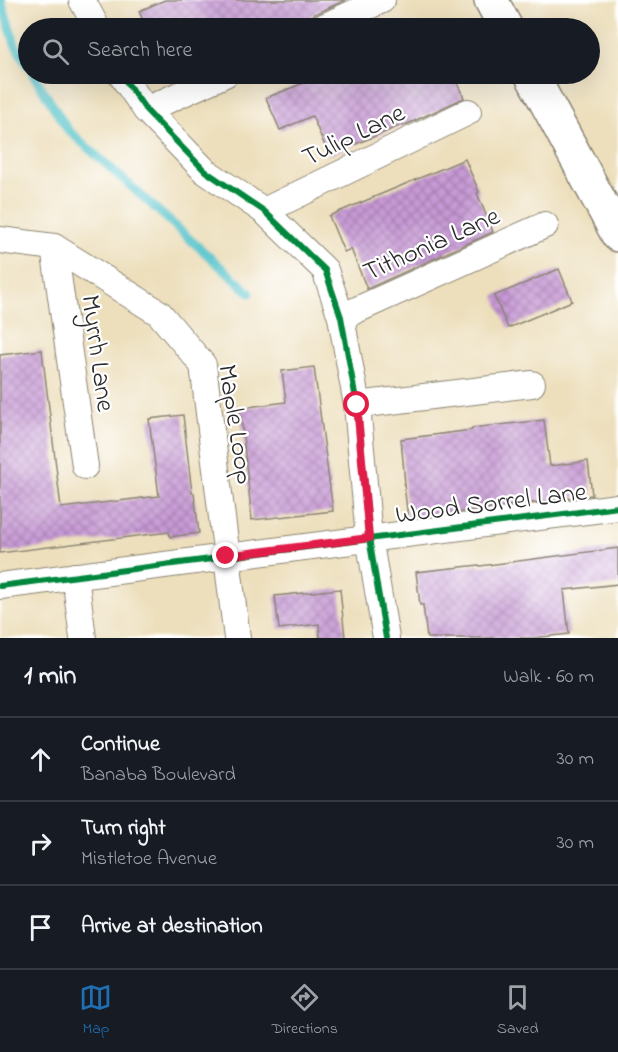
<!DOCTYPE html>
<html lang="en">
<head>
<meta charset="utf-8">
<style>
  :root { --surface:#171b24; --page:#20242c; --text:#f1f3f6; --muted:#9ea1a6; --line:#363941; --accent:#1f6fb2 }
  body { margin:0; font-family:"Indie Flower",sans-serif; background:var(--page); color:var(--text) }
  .stop { position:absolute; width:18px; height:18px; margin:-14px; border:4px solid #e11d48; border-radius:50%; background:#fff }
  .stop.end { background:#e11d48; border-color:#fff; box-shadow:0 2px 6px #0008 }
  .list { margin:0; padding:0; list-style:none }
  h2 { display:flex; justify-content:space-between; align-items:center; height:78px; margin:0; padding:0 24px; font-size:26px }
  h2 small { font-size:20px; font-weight:400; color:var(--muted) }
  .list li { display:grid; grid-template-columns:39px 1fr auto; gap:18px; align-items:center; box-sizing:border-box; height:84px; padding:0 24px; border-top:2px solid var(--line) }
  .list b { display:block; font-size:22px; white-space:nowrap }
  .list p { margin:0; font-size:20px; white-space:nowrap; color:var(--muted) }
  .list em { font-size:20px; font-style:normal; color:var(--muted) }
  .icon { flex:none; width:33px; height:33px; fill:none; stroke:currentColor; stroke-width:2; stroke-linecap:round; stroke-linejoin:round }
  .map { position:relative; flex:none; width:618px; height:638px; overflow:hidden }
  .search { position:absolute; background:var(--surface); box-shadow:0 6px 24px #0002; left:18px; right:18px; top:18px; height:66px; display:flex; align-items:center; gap:15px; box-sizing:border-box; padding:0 21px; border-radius:33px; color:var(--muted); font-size:22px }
  .sheet { height:330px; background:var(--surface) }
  nav { display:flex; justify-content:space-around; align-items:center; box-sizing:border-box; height:84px; border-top:2px solid var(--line); background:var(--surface); font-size:16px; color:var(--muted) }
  nav a { display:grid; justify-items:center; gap:3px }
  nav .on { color:var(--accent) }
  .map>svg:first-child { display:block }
</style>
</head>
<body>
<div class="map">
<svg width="618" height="638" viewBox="0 0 618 638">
  <defs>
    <pattern id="building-cross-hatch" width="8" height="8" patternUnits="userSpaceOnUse" patternTransform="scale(1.5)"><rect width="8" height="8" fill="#c799d5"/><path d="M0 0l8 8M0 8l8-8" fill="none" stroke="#a27dad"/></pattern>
  </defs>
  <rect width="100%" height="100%" fill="#fff"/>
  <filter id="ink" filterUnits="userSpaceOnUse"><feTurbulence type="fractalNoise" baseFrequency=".0167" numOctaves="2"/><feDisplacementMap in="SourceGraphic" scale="12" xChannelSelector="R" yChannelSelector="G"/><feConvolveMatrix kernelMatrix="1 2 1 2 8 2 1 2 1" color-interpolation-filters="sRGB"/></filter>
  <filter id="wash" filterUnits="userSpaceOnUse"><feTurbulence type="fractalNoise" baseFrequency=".008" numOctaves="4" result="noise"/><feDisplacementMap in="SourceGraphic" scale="24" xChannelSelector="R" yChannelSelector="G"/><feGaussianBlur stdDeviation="1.35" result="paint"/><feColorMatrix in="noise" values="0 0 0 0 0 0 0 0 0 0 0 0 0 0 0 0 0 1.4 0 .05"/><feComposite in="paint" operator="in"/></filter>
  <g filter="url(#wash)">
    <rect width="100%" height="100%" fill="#eddfbc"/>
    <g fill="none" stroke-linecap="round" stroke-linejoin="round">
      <!-- stream -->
      <g stroke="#55c3ca" stroke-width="9">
        <path d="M1 0 15 44 28 66"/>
        <path d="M33 74 68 130 250 293"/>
      </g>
    </g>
    <g id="blocks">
      <!-- building -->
      <g fill="url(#building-cross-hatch)">
        <path d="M165 0H346L315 14 309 19 307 23 297 28H146L139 11Z"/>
        <path d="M326 74H403L407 84 432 74H453L464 98 412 122 403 126 402 125 329 155 312 116 280 130 266 98Z"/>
        <path d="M465 159 479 192 477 193 493 232 367 289 351 249 344 252 329 216Z"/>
        <path d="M559 269 572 301 508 328 494 296Z"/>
        <path d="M42 350 61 508 159 496 149 419 183 415 192 493H194L199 533 170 537 169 532 0 553V355Z"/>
        <path d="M314 367 333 511 252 520 240 408 286 402 282 371Z"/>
        <path d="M544 420 550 466 588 461 592 495 408 519 404 484H405L401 439 472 430V428Z"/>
        <path d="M618 548V584L564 590 569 634 533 638H427L423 605H420L416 572 479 565 480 566Z"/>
        <path d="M340 589 345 638H320L319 624 279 629 275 596Z"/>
      </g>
    </g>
  </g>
  <g filter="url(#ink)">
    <use href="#blocks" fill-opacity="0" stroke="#8c8574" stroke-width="1.5"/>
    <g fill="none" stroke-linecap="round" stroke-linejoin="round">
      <defs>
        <g id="street">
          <path d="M82 0 97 28"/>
          <path d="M321 28 382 0"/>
          <path d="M121 74 146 110 205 171 264 211 325 270 341 317 357 405 369 538 386 638"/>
          <path d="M146 110 225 74"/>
          <path d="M264 211 468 112"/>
          <path d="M0 240 54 247 159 313 203 365 237 638"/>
          <path d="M54 247 85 466"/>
          <path d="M341 317 545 225"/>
          <path d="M357 405 532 384"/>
          <path d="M75 576 83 638"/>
          <path d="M0 586 618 507"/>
        </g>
        <g id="secondary">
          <path d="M491 0 506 28"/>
          <path d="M531 74 618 235"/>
        </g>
      </defs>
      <!-- street casing -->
      <use href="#street" stroke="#8c8574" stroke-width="28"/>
      <!-- secondary casing -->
      <use href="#secondary" stroke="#8c8574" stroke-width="36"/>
      <!-- street -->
      <use href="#street" stroke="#fff" stroke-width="26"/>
      <!-- secondary -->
      <use href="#secondary" stroke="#fff" stroke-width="33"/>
      <defs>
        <g id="cycleway">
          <path d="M121 74 146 110 205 171 264 211 325 270 341 317 357 405 369 538 386 638"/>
          <path d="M0 586 618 507"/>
        </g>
      </defs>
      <!-- cycleway casing -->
      <use href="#cycleway" stroke="#fff" stroke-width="10"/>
      <!-- cycleway -->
      <use href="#cycleway" stroke="#00873e" stroke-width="6"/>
    </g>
  </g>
  <g fill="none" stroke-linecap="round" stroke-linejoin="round" filter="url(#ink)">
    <!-- route -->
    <path stroke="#e11d48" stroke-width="8" d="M226 556 369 538 357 405"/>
  </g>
  <g text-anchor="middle" stroke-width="4.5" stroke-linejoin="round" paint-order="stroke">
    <!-- street labels -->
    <g font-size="27" fill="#2b2b2b" stroke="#fff">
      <text transform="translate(353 134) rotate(-26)" y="9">Tulip Lane</text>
      <text transform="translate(431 243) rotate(-24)" y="9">Tithonia Lane</text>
      <text transform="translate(99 353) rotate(82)" y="9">Myrrh Lane</text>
      <text transform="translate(237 424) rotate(81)" y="9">Maple Loop</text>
      <text transform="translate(491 502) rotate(-7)" y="9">Wood Sorrel Lane</text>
    </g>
  </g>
</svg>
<div class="stop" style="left:357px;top:405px"></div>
<div class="stop end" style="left:226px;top:556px"></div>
<div class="search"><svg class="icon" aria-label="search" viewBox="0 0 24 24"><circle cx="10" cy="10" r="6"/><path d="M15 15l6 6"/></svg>Search here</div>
</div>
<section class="sheet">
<h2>1 min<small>Walk · 60 m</small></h2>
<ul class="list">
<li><svg class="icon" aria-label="ahead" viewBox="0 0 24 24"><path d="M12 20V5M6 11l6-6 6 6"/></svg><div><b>Continue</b><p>Banaba Boulevard</p></div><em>30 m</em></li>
<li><svg class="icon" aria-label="right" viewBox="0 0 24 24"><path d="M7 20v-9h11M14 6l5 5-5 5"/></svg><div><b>Turn right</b><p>Mistletoe Avenue</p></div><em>30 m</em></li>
<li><svg class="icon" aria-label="arrive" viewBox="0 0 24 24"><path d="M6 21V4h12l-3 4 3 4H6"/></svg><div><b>Arrive at destination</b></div></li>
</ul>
</section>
<nav>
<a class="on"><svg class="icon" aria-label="map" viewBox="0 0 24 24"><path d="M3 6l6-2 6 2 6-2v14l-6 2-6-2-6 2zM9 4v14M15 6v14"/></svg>Map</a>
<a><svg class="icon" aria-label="directions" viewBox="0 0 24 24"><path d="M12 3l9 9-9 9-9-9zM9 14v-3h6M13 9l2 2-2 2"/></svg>Directions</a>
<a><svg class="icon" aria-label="saved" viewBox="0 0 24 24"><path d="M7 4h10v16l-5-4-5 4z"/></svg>Saved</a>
</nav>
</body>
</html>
